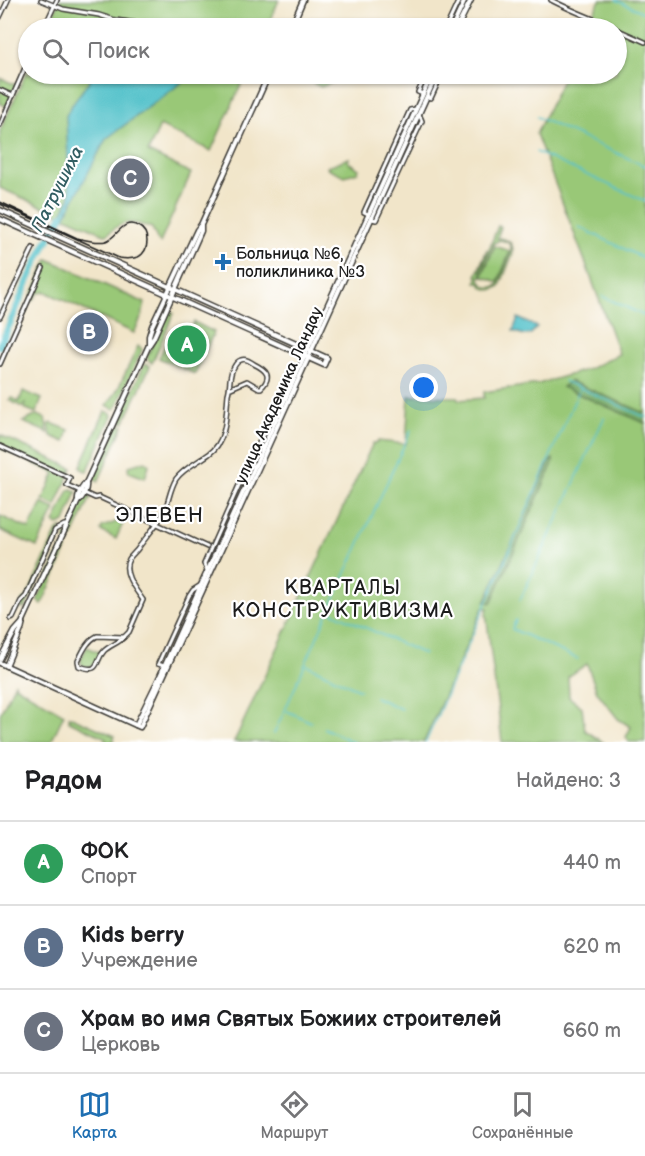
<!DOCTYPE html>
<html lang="ru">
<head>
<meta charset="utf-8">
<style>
  :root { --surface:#fff; --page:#f6f6f6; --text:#202124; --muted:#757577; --line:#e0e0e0; --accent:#1f6fb2 }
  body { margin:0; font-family:"Balsamiq Sans",sans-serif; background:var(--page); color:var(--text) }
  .you { position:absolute; left:424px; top:388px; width:21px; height:21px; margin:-15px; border:4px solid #fff; border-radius:50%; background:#1a73e8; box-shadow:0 0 0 9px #1a73e833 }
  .badge { display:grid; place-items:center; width:39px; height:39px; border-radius:50%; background:var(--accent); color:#fff; font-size:20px; font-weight:700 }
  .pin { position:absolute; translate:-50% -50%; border:3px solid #fff; box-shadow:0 2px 6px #0006 }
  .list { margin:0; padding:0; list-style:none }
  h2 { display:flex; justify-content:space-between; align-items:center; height:78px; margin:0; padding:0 24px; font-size:26px }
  h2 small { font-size:20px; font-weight:400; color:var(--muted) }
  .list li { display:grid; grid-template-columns:39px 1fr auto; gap:18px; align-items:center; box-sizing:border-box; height:84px; padding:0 24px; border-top:2px solid var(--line) }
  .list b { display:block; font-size:22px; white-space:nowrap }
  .list p { margin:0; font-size:20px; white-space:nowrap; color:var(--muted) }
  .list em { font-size:20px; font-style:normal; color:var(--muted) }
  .icon { flex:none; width:33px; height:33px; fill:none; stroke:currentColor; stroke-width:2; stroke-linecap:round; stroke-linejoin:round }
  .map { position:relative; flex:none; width:645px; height:742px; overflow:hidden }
  .search { position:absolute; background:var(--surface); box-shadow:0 2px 4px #0004; left:18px; right:18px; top:18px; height:66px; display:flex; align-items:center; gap:15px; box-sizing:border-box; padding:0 21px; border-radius:33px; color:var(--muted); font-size:22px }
  .sheet { height:330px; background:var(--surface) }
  nav { display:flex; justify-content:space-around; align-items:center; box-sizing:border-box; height:84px; border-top:2px solid var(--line); background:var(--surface); font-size:16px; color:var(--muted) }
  nav a { display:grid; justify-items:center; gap:3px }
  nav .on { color:var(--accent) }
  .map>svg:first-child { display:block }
</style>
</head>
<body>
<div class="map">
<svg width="645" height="742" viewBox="0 0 645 742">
  <rect width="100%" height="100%" fill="#fff"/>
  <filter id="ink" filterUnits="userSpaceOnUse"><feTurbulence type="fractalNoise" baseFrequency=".0167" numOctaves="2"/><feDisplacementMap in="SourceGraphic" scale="12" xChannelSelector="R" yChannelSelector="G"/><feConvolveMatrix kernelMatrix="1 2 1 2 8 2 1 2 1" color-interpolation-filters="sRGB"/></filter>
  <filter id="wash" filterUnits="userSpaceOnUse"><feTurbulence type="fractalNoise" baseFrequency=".008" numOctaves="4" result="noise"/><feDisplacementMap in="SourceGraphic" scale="24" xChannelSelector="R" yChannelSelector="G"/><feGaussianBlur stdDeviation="1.35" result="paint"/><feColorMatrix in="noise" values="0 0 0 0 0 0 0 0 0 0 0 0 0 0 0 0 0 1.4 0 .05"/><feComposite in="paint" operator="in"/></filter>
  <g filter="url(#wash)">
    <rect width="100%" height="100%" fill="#f1e5c9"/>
    <!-- green -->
    <g fill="#99c877" stroke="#5a724a" stroke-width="1.5" fill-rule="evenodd">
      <path d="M60 0H279L266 28H47Z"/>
      <path d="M600 0H645V742H629L626 737 631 727 618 719 597 692 587 664 568 677 569 697 582 707 585 730 603 742H502L486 613 488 608H483L424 742H234L373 443H377L378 441 406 444 409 396 458 397V400L484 398V392L538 384 589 369 619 354 586 264 536 134 565 74H616V28H586Z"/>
      <path d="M28 69V74H246L211 151 160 126 148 152 191 173 160 243 158 241 152 228C132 221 122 219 107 235L0 188V131Z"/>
      <path d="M329 74H347L351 75 321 87 309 81Z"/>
      <path d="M0 78 16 85 7 107 0 103Z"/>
      <path d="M349 158 348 162 359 169 358 172 345 176 327 168 328 166Z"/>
      <path d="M498 226 501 227 497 238C506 238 514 242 513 253L500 286C492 292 484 291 479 282H476L478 277 476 276 487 249 480 272ZM500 240 508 242 511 247V252L498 285C490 290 482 287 480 278L494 243Z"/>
      <path d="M495 246 510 251 498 282 482 276Z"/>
      <path d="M48 259 145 303 142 316 134 333 46 292 38 293 33 301 31 296Z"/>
      <path d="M168 311 174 313 152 363 148 360 147 357Z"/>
      <path d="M194 322 214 332 195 374 159 358 172 330 177 333 192 327Z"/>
      <path d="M138 346 141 348 142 350 116 408 113 409 107 405 117 391Z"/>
      <path d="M146 364 150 366 124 423 121 421 120 418 144 365Z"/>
      <path d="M23 391 42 399 36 413 24 408 26 404 25 403 22 407 9 400 11 398H13L19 402Z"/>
      <path d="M105 411 111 413 112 416 88 470 86 471 80 468Z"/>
      <path d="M37 415 45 418 48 433 23 422Z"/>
      <path d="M51 423 69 430 65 442 51 436 49 425Z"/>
      <path d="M120 425 123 426 98 482 95 480 94 477 117 426Z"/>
      <path d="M0 435 72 468 56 506 43 500 55 473 0 448Z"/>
      <path d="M145 461 149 465 145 478 129 472 128 469 129 466Z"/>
      <path d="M72 489 77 492 65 522 58 525 54 523 69 490Z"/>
      <path d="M89 496 91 497 69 544 65 540 85 497Z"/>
      <path d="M42 503 55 509 37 547 0 530V516L29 529Z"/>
      <path d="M116 522 123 523 116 539 101 531 102 527Z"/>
      <path d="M61 528H62L25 608H21L22 601 27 597 57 531Z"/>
      <path d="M64 547 67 549 42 604 37 601 61 549Z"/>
      <path d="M87 647 101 653 96 664 89 668C75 664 82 657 87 647Z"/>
      <path d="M15 683 16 686 64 714 51 742H0V714Z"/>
      <path d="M69 716 115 736 113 742H104L106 738 69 721Z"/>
    </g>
    <!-- forest -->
    <g fill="#7aac68" stroke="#4b6442" stroke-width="1.5">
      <path d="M570 381 645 413V423L562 387Z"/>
      <path d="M553 459V463L491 603 485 602 550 461Z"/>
    </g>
    <!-- water -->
    <g fill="#54c2cb" stroke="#386f74" stroke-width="1.5">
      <path d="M94 74H193L106 139 61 224 56 222C61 214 70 203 70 194 70 189 68 185 69 179L66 116 70 108Z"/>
      <path d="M518 318 537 327 531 334 524 335 513 331Z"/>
    </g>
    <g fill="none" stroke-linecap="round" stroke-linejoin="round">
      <!-- stream -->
      <g stroke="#54c2cb" stroke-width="1.5">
        <path d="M616 0 645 13"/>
        <path d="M537 117 645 166"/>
        <path d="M536 152 645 201"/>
        <path d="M579 227 645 259"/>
        <path d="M602 296 645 316"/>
        <path d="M564 381 645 417"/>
        <path d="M520 600 604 418"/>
        <path d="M329 611 424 654"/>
        <path d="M516 620 512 629 578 659"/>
        <path d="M307 665 360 690"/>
        <path d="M375 697 401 709"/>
        <path d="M287 711 311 722"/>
        <path d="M324 728 353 742"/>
        <path d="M274 733 285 710 329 610 411 430"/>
        <path d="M426 742 580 388"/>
      </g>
      <!-- river -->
      <path stroke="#54c2cb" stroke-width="7" d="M0 346C20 302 36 256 62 216"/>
    </g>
  </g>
  <g filter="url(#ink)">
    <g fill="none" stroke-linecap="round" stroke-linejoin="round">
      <defs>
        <g id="street">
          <path d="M41 0 63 9 99 15 115 20 172 28"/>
          <path d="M551 0C572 11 594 19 615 28"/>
          <path d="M0 17 8 0"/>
          <path d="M44 28 57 0"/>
          <path d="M446 28 459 0"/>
          <path d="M616 29 645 42"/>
          <path d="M0 90 13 96"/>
          <path d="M423 94 418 92 427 74"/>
          <path d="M427 97 431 98 442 74"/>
          <path d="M0 125 28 61"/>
          <path d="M368 214 364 212 410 110 416 109"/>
          <path d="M372 219 376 220 422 121 419 114"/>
          <path d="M0 317 33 248"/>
          <path d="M0 364 43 268"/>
          <path d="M0 446 70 478 67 485 95 498 99 497 207 547"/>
          <path d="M262 449 259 443 289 378 296 375"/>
          <path d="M207 570 204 564 244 474 248 468 256 463"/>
          <path d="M11 619 13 618 21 601 26 596 55 530 64 525H67"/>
          <path d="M97 636 124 637C119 643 110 645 104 651 94 662 101 674 79 666L78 661C83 651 87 641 97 636Z"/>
          <path d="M124 637 129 632 143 600C136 590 121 572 129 559 132 554 136 552 139 547 147 536 157 525 163 514 169 503 169 491 176 479 184 468 198 462 209 454 227 442 226 414 228 394 231 386 228 375 234 367 235 365 238 361 241 360 245 358 250 361 254 364 266 370 273 376 261 388H259L247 381 231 388"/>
          <path d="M164 666 158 664 189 596 193 590 201 585"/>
        </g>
        <g id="secondary">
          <path d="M291 28 303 0"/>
          <path d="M452 28 465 0"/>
          <path d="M457 28 471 0"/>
          <path d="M0 210 327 358 324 365 0 219"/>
          <path d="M149 344V336L152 326 197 230 200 226"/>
          <path d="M78 501C77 493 83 487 87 481L149 345 153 339 201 231V225L269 74"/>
          <path d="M0 659 15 631 23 622"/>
          <path d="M0 663 140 727 217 559 437 74"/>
          <path d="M6 666 21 630 23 621 78 501C83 498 87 489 86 483"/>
          <path d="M136 725 160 676 432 74"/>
        </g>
      </defs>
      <!-- street casing -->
      <use href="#street" stroke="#3c3a36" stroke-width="6"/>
      <!-- secondary casing -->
      <use href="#secondary" stroke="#3c3a36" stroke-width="7"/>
      <!-- street -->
      <use href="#street" stroke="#fff" stroke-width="3"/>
      <!-- secondary -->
      <use href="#secondary" stroke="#fff" stroke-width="4"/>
      <!-- tram -->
      <path stroke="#1c1c1c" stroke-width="1.5" d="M0 202 77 238C86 240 97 243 106 241 118 237 122 218 138 226 150 232 150 251 138 257 132 259 125 259 119 258L0 204"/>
    </g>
  </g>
  <!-- markers -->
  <path fill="#1f6fb2" stroke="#fff" stroke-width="2" d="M220 253h6v6h6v6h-6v6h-6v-6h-6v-6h6z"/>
  <g text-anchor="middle" stroke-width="4.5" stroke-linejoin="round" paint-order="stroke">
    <!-- poi labels -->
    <g font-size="16" fill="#1c1c1c" stroke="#fff" text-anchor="start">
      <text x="236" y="259">Больница №6,<tspan x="236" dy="18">поликлиника №3</tspan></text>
    </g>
    <!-- street labels -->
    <g font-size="16" fill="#1c1c1c" stroke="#fff">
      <text transform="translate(278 395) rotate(-66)" y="6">улица Академика Ландау</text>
    </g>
    <!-- water labels -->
    <g font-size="18" font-style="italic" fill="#325e62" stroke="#fff">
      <text transform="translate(57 189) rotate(-63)" y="6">Патрушиха</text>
    </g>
    <!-- quarter labels -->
    <g font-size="20" letter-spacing="1.5" fill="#1c1c1c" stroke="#fff">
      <text x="160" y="522">ЭЛЕВЕН</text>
      <text x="343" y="594">КВАРТАЛЫ<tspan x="343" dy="23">КОНСТРУКТИВИЗМА</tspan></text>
    </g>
  </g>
</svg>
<div class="you"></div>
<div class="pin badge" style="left:187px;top:345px;background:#2e9e5b">A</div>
<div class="pin badge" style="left:89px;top:332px;background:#5c6f8a">B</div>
<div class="pin badge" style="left:130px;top:178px;background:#6b7280">C</div>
<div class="search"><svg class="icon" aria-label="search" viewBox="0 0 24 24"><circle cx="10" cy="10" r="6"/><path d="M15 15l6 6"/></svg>Поиск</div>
</div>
<section class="sheet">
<h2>Рядом<small>Найдено: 3</small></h2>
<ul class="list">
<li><span class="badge" style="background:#2e9e5b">A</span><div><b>ФОК</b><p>Спорт</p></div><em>440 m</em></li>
<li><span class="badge" style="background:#5c6f8a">B</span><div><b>Kids berry</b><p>Учреждение</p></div><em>620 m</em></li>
<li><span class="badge" style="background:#6b7280">C</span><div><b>Храм во имя Святых Божиих строителей</b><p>Церковь</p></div><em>660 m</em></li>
</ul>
</section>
<nav>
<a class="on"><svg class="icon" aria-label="map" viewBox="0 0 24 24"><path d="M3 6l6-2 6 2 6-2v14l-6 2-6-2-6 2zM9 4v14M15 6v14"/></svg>Карта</a>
<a><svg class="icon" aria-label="directions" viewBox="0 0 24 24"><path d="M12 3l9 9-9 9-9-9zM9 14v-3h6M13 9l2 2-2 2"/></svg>Маршрут</a>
<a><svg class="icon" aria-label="saved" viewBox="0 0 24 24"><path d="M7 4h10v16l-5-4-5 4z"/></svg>Сохранённые</a>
</nav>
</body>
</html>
